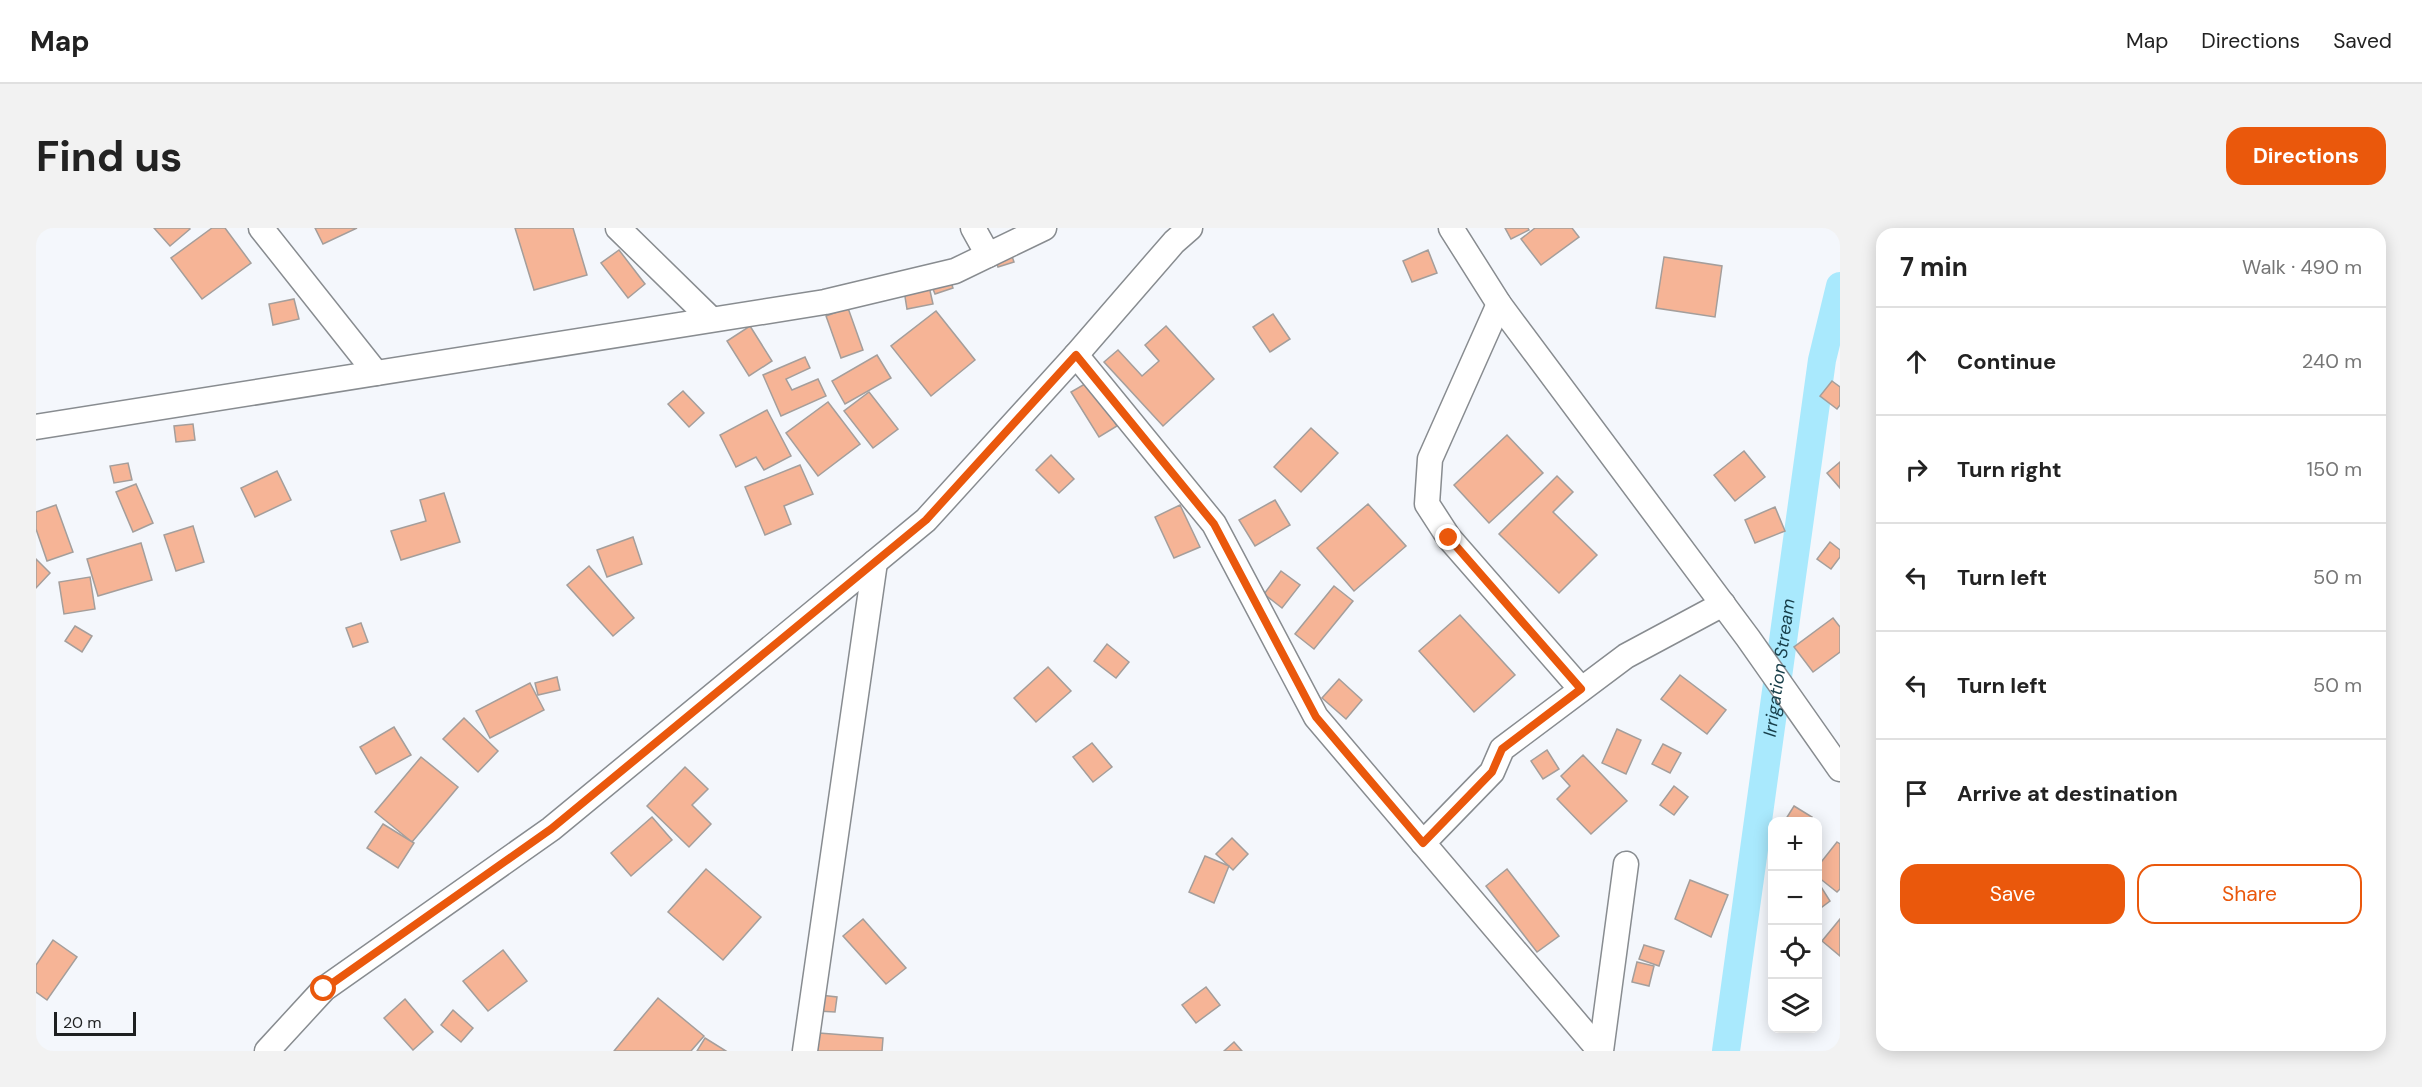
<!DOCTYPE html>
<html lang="en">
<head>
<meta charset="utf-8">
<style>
  :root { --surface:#fff; --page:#f2f2f2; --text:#222; --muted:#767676; --line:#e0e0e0; --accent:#ea580c }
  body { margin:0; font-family:"DM Sans",sans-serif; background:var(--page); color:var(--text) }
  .controls { position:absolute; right:18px; bottom:18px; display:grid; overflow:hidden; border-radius:12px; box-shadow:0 3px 15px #0003 }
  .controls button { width:54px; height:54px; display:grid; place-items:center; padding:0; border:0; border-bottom:2px solid var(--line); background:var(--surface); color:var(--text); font:30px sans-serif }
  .scale { position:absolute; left:18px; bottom:15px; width:82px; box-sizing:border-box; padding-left:6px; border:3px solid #1e2021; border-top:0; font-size:16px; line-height:21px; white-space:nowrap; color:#1e2021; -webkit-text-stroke:4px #f4f7fc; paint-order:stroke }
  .stop { position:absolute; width:18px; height:18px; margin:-14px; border:4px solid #ea580c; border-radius:50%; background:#fff }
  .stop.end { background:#ea580c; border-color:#fff; box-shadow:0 2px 6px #0008 }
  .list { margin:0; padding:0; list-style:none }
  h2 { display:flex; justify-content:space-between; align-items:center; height:78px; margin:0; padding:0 24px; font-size:26px }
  h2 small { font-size:20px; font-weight:400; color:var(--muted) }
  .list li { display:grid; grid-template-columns:39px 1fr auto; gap:18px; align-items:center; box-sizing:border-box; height:108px; padding:0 24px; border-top:2px solid var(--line) }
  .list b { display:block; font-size:22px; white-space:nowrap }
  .list em { font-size:20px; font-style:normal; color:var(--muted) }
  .actions { display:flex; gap:12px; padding:18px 24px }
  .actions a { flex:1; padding:14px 0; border:2px solid var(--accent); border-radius:18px; text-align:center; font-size:21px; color:var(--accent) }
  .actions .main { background:var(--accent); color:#fff }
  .icon { flex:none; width:33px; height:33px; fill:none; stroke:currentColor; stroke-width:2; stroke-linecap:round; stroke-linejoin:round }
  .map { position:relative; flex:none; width:1804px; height:823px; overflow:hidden; border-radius:18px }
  header { display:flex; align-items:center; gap:36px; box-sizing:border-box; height:84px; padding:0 30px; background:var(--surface); border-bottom:2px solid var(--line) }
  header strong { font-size:28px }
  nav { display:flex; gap:33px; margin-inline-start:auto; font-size:21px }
  .intro { display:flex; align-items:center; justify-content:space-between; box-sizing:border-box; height:144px; padding:0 36px }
  h1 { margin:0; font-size:42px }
  .button { padding:15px 27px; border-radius:18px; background:var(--accent); color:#fff; font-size:21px; font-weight:700 }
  main { display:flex; gap:36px; padding:0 36px }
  aside { flex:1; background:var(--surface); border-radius:18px; box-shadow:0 3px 15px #0003 }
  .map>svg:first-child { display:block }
</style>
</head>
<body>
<header>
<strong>Map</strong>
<nav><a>Map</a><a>Directions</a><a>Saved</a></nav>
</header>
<div class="intro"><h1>Find us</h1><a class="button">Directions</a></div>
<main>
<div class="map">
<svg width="1804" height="823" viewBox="0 0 1804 823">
  <rect width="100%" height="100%" fill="#f4f7fc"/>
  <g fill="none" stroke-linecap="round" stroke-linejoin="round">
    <!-- canal -->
    <path stroke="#a9e9fd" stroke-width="28" id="s1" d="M1690 823 1786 132 1804 58"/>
  </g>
  <!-- building -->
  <g fill="#f6b496" stroke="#a49e9b" stroke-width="1.5">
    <path d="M118 0H153L154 1 134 18Z"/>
    <path d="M176 0H189L215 35 166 71 135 30Z"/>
    <path d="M279 0H321L287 16Z"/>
    <path d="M479 0H537L551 47 498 62Z"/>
    <path d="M1469 0H1492L1493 2 1475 11Z"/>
    <path d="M1499 0H1536L1543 9 1505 37 1485 11Z"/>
    <path d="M971 14 978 34 962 39 956 20Z"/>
    <path d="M583 22 609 56 592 70 565 35Z"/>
    <path d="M1392 22 1401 45 1376 54 1367 33Z"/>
    <path d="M1628 29 1686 38 1679 89 1620 80Z"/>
    <path d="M908 34 917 60 899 66 889 41Z"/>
    <path d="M890 45 897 76 871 81 866 50Z"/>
    <path d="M258 71 263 91 237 97 233 76Z"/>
    <path d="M812 80 827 122 805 130 790 88Z"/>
    <path d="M900 83 939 132 895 168 855 118Z"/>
    <path d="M1237 86 1254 111 1234 124 1217 99Z"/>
    <path d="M714 98 736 133 713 148 691 113Z"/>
    <path d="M1130 98 1178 151 1127 198 1068 134 1082 122 1106 148 1123 133 1109 117Z"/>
    <path d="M841 127 855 150 809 176 796 153Z"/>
    <path d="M769 129 774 140 750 151 756 162 782 151 790 168 745 188 727 147Z"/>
    <path d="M1054 153 1081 198 1063 209 1035 164Z"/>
    <path d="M1796 153 1804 159V177L1801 181 1784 168Z"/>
    <path d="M647 163 668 185 653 199 632 176Z"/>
    <path d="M833 164 862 201 837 220 808 183Z"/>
    <path d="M792 174 824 216 782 248 750 205Z"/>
    <path d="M731 182 755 228 728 242 720 229 700 239 684 207Z"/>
    <path d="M157 196 159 212 140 214 138 198Z"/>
    <path d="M1275 200 1302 225 1265 264 1238 239Z"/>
    <path d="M1471 207 1507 245 1453 295 1418 257Z"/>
    <path d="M1708 223 1729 249 1699 273 1678 247Z"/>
    <path d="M1015 227 1038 251 1023 265 1000 242Z"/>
    <path d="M1804 234V260L1791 245Z"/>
    <path d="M92 235 96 252 78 255 74 238Z"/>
    <path d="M764 237 777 266 748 278 755 296 729 307 709 259Z"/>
    <path d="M241 243 255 272 219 289 205 260Z"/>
    <path d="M1521 248 1537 264 1517 284 1561 327 1523 365 1463 306Z"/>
    <path d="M100 256 117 295 97 304 80 264Z"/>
    <path d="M408 265 424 314 365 332 355 303 390 293 384 272Z"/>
    <path d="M1239 272 1254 297 1219 318 1203 292Z"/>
    <path d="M1332 276 1370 318 1318 363 1281 320Z"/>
    <path d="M20 277 37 324 11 333 0 301V284Z"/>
    <path d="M1144 277 1164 319 1138 330 1119 289Z"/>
    <path d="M1739 279 1749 303 1719 315 1709 292Z"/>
    <path d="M157 298 168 334 140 343 128 307Z"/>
    <path d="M597 309 606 336 571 349 561 322Z"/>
    <path d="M1794 314 1804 322V329L1795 341 1781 331Z"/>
    <path d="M105 315 116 352 62 368 51 331Z"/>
    <path d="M0 331 14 345 0 360Z"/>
    <path d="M553 338 598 390 577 408 531 357Z"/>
    <path d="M1245 343 1264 357 1246 380 1228 366Z"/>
    <path d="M54 349 59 381 28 386 23 354Z"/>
    <path d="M1298 358 1317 373 1278 421 1259 406Z"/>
    <path d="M1424 387 1479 447 1438 484 1383 423Z"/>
    <path d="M1797 390 1804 399V424L1777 444 1758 419Z"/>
    <path d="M325 395 332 414 317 419 310 400Z"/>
    <path d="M39 398 56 408 46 424 29 413Z"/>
    <path d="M1071 416 1093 434 1080 450 1058 433Z"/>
    <path d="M1012 439 1035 463 1000 494 978 470Z"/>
    <path d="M1644 447 1690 482 1671 506 1625 471Z"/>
    <path d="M521 449 524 462 502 467 499 455Z"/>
    <path d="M1303 451 1326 472 1310 491 1286 470Z"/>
    <path d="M494 455 508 482 454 510 440 483Z"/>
    <path d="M428 490 462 523 442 544 407 511Z"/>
    <path d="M358 499 375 527 340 546 324 519Z"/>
    <path d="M1581 501 1605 512 1590 546 1566 535Z"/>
    <path d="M1056 515 1076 539 1057 554 1037 529Z"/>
    <path d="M1627 516 1645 525 1634 545 1616 536Z"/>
    <path d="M1511 522 1523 541 1507 551 1495 533Z"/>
    <path d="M1547 527 1591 573 1555 606 1521 571 1534 558 1525 548Z"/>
    <path d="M385 529 422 559 376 614 339 584Z"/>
    <path d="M649 539 672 561 656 577 675 596 653 619 611 578Z"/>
    <path d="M1638 558 1652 569 1638 587 1624 577Z"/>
    <path d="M1758 578 1776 589 1773 594H1748Z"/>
    <path d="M616 589 636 612 595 648 575 625Z"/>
    <path d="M347 596 378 615 362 640 331 620Z"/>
    <path d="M1196 610 1212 626 1197 642 1180 626Z"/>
    <path d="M1801 614 1804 616V661L1801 664 1782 649V638Z"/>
    <path d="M1169 628 1193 638 1178 675 1153 664Z"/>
    <path d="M670 641 725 689 687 732 632 684Z"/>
    <path d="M1471 641 1523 708 1501 724 1450 658Z"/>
    <path d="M1654 652 1692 667 1675 709 1639 691Z"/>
    <path d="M1782 654 1794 673 1782 682Z"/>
    <path d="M827 691 870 740 850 756 807 708Z"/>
    <path d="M1804 691V728L1786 713Z"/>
    <path d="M17 712 41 729 11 772 0 764V737Z"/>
    <path d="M1608 717 1628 723 1623 738 1603 731Z"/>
    <path d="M467 722 491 753 452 783 427 753Z"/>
    <path d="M1601 734 1618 738 1613 758 1596 754Z"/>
    <path d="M1170 759 1184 777 1160 795 1146 777Z"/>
    <path d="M784 767 801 769 799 784 782 783Z"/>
    <path d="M622 770 668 808 655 823H578Z"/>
    <path d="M369 771 397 804 377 822 348 790Z"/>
    <path d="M417 782 437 800 425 814 405 797Z"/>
    <path d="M783 805 847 810 846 823H781Z"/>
    <path d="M669 810 690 823H661Z"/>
    <path d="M1198 814 1206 823H1188Z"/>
  </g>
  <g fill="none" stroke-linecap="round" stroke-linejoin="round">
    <defs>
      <g id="street">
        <path d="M225 0 340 145"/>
        <path d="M582 0 675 91"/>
        <path d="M937 0 952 27"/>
        <path d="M1415 0 1463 76 1712 410 1804 541"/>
        <path d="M1463 76 1394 231 1391 276 1413 310 1545 461"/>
        <path d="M1040 127 1178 296 1280 489 1564 823"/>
        <path d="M0 199 789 74 919 43 1008 0"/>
        <path d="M1387 615 1456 544 1466 521 1590 428 1687 376"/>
        <path d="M231 823 288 761 515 601 890 292 1040 127 1138 14 1154 0"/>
        <path d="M769 823 839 334"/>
        <path d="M1565 823 1590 636"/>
      </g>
    </defs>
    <!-- street casing -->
    <use href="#street" stroke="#888c90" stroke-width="27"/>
    <!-- street -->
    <use href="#street" stroke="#fff" stroke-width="24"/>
  </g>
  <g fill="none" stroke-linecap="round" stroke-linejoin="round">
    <!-- route -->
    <path stroke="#ea580c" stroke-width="8" d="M288 761 515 601 890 292 1040 127 1178 296 1280 489 1387 615 1456 544 1466 521 1545 461 1413 310"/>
  </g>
  <g text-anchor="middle" stroke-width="6" stroke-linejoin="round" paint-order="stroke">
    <!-- water labels -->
    <g font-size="18" font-style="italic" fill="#173e49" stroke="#f4f7fc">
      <text dy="6" stroke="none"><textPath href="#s1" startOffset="387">Irrigation Stream</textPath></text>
    </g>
  </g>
</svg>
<div class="controls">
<button>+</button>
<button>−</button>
<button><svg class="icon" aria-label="locate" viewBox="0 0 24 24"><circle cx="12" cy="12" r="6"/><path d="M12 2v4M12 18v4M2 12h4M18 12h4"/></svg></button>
<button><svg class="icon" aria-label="layers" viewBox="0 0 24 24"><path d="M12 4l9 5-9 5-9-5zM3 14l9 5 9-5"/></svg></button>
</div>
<div class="scale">20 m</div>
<div class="stop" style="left:288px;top:761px"></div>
<div class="stop end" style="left:1413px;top:310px"></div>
</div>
<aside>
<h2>7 min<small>Walk · 490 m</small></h2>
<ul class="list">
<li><svg class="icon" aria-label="ahead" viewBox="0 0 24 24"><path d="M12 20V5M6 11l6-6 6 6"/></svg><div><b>Continue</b></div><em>240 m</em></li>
<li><svg class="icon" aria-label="right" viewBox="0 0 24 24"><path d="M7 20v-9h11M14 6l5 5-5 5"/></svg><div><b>Turn right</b></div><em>150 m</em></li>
<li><svg class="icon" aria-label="left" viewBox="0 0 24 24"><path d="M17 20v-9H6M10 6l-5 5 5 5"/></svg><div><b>Turn left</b></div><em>50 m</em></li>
<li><svg class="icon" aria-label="left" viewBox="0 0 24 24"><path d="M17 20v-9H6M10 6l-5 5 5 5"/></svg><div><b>Turn left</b></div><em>50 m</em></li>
<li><svg class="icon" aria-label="arrive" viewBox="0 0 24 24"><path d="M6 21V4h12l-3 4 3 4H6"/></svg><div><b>Arrive at destination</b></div></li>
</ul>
<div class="actions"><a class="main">Save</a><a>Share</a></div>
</aside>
</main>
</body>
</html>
